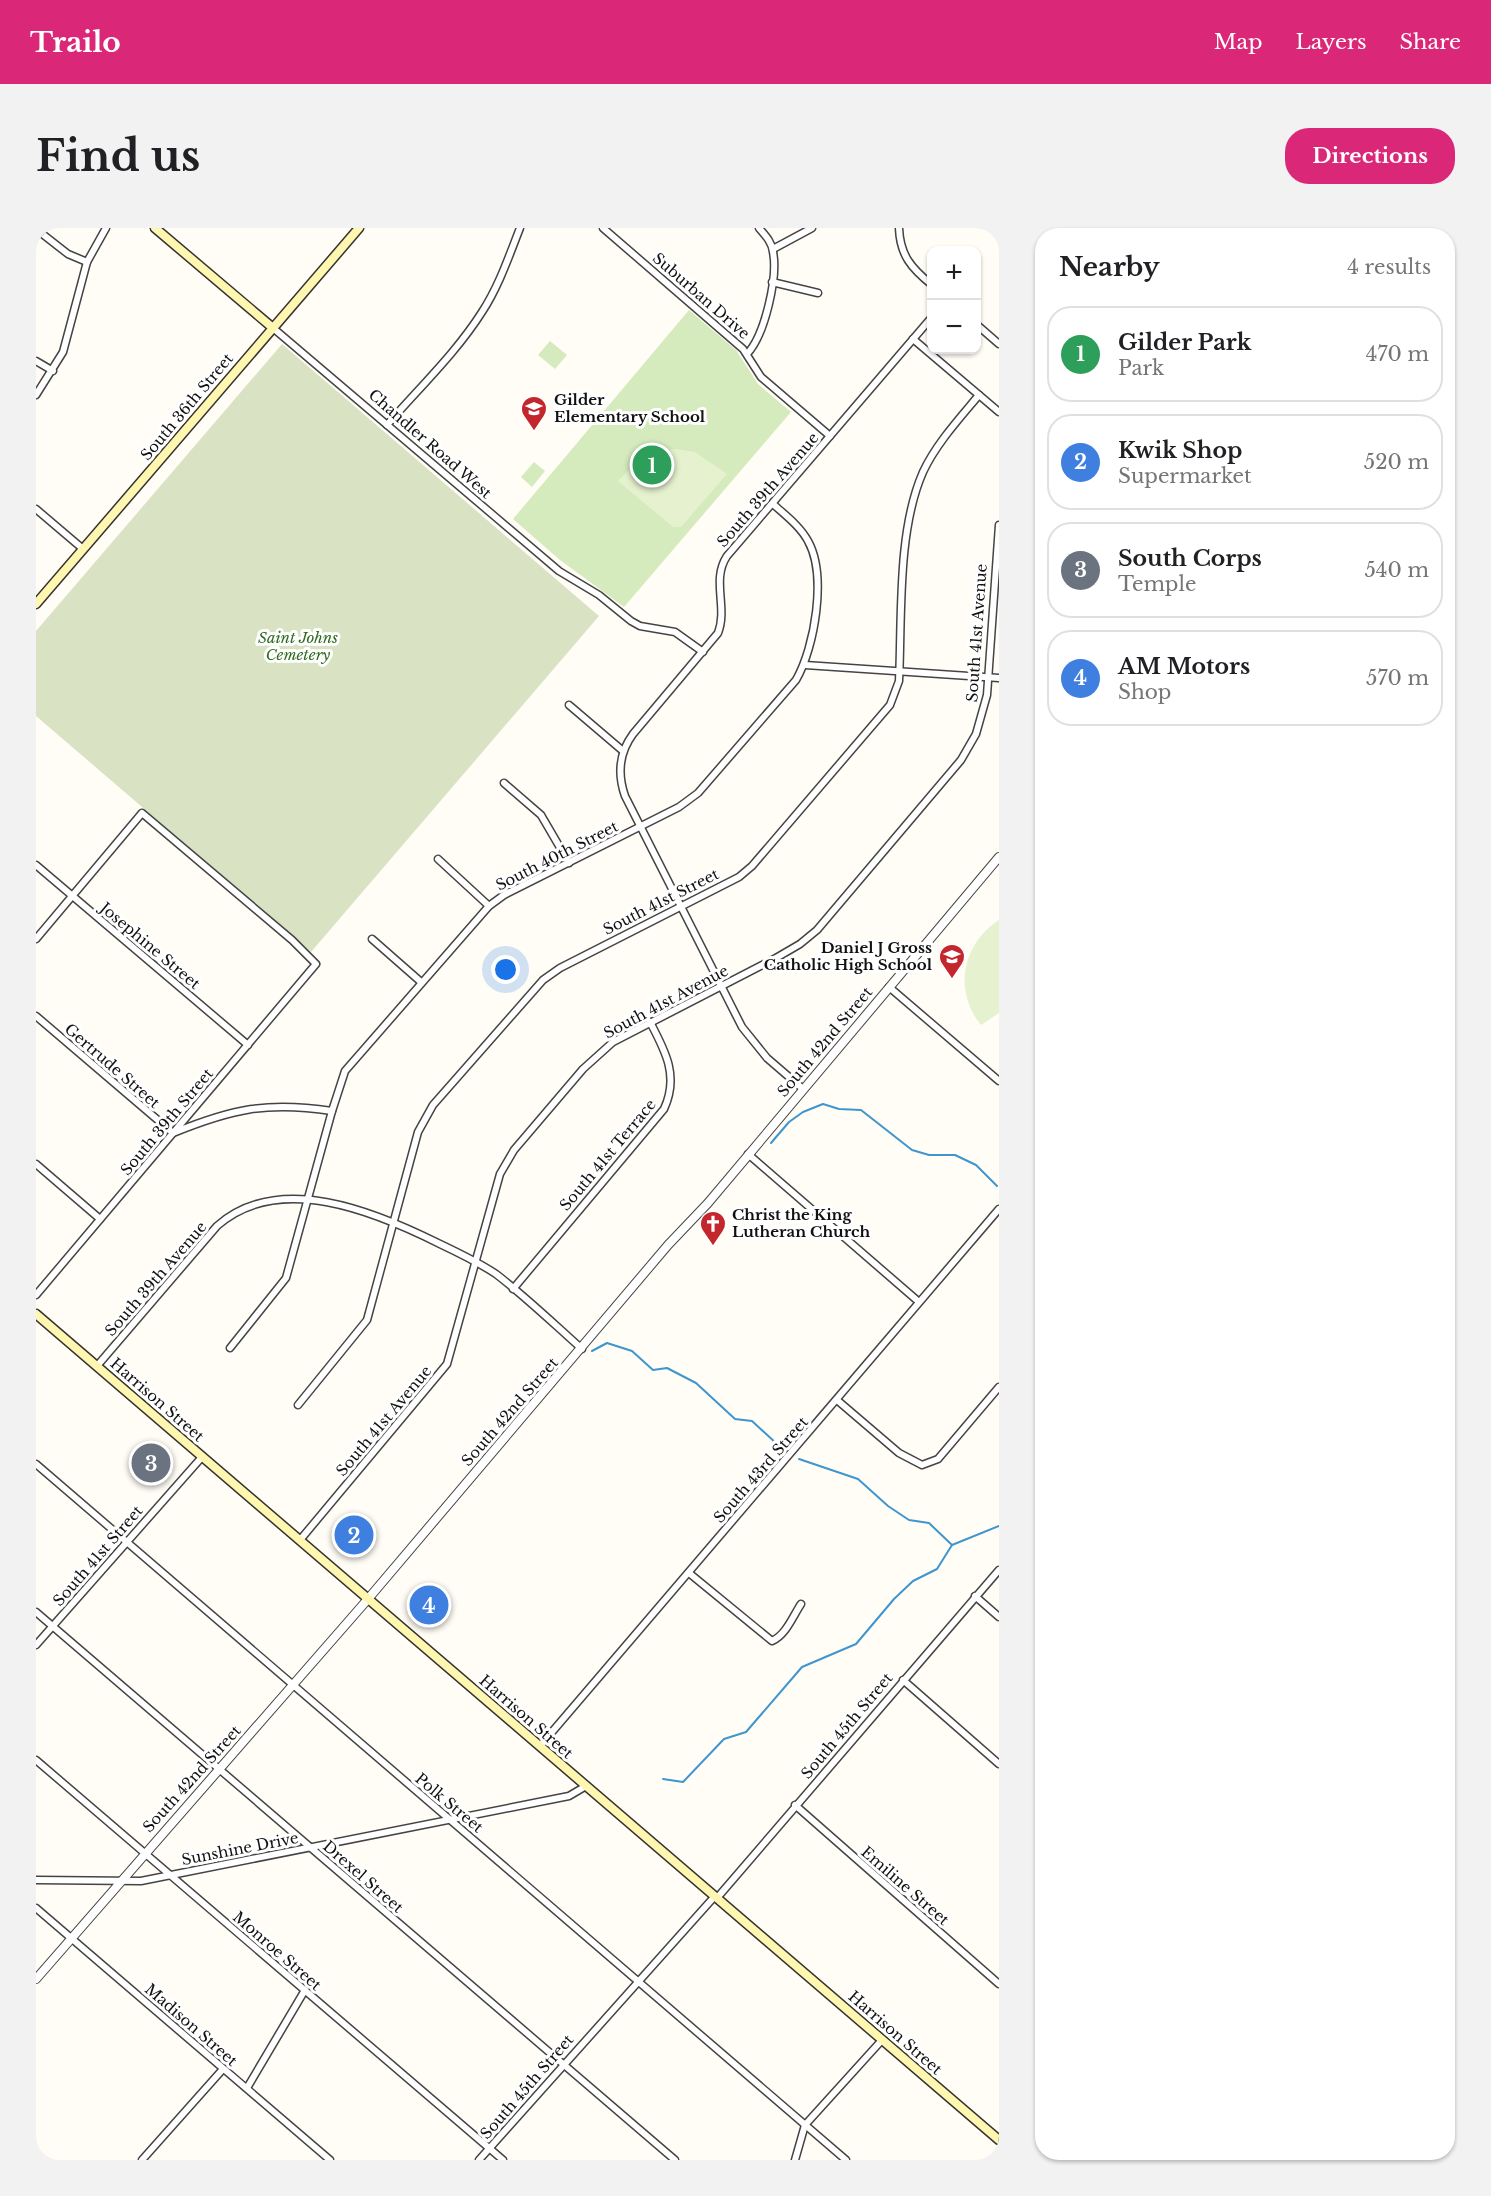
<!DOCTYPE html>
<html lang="en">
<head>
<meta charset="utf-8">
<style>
  :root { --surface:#fff; --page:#f2f2f2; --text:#202124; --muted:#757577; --line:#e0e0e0; --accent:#db2777 }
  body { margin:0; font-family:"Libre Baskerville",serif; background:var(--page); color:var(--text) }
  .controls { position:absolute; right:18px; top:18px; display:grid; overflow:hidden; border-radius:12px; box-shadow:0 2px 4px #0004 }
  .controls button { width:54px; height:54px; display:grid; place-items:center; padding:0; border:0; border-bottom:2px solid var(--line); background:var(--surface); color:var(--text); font:30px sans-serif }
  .you { position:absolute; left:470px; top:742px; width:21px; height:21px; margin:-15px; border:4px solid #fff; border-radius:50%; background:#1a73e8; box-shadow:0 0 0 9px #1a73e833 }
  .badge { display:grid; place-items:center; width:39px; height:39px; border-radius:50%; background:var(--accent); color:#fff; font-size:20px; font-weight:700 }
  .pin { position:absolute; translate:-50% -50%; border:3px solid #fff; box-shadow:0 2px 6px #0006 }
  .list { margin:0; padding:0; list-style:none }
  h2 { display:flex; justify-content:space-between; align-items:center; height:78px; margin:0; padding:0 24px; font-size:26px }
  h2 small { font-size:20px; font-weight:400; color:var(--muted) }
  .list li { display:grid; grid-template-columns:39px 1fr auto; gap:18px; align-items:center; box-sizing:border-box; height:96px; margin:0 12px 12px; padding:0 12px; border:2px solid var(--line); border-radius:24px }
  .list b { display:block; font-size:22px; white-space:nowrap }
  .list p { margin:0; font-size:20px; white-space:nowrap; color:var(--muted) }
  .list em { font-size:20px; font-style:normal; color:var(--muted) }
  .map { position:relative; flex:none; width:963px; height:1932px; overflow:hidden; border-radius:24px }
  header { display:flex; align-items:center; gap:36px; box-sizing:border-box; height:84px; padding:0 30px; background:var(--accent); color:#fff }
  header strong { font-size:28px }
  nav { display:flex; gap:33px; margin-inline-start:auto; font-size:21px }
  .intro { display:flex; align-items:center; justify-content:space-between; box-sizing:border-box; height:144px; padding:0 36px }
  h1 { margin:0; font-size:42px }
  .button { padding:15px 27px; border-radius:24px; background:var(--accent); color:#fff; font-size:21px; font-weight:700 }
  main { display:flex; gap:36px; padding:0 36px }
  aside { flex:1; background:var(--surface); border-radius:24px; box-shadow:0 2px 4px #0004 }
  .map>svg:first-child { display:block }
</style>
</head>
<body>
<header>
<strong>Trailo</strong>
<nav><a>Map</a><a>Layers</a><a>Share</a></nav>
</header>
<div class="intro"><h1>Find us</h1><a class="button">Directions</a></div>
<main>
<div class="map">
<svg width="963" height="1932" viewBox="0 0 963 1932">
  <rect width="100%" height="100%" fill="#fffdf5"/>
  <!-- green -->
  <g fill="#d5ebbd">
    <path d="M653 82 700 122 722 156 755 184 588 379 524 332 477 291Z"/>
    <path d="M514 113 531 127 519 141 502 127Z"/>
    <path d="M498 234 509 243 496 259 485 249Z"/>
  </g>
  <!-- cemetery -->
  <path fill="#d9e3c4" d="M246 116 563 388 275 724 0 488V403Z"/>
  <!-- pitch -->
  <g fill="#e6f2cf">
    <path d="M639 221 659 224 691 246 645 299H637L582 253C599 235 615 223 639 221Z"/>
    <path d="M963 692V785L945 797C917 763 926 716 963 692Z"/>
  </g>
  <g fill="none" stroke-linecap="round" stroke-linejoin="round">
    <!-- stream -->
    <g stroke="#3f96cf" stroke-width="2">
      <path d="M735 915 753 894 767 884 787 876 803 881 825 882 876 922 893 927H919L940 937 961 958"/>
      <path d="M556 1123 571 1115 596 1123 617 1142 631 1140 660 1155 699 1191 716 1193 741 1216"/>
      <path d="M763 1231 822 1251 852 1278 873 1292 893 1295 916 1317"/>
      <path d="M627 1551 647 1554 688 1511 710 1504 766 1439 820 1416 858 1371 877 1353 901 1341 916 1317 963 1298"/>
    </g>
    <defs>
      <g id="minor">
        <path d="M567 0 707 121 725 149 794 208"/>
        <path d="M863 0C864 27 875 40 896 57"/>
        <path d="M0 1 32 26 51 34"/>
        <path d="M737 21 776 0"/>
        <path d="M736 54 782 65"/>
        <path d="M940 96 963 116"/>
        <path d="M237 100 523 343 563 367 595 393 604 398 639 404 667 424"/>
        <path d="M877 111 963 184"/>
        <path d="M711 126C729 107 742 49 737 24 736 14 729 7 723 0"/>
        <path d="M0 133 17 143"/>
        <path d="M0 167 27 124 51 34 70 0"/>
        <path d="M351 197C383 160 420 125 446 84 463 58 473 28 484 0"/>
        <path d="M0 281 47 321"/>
        <path d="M769 437 963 450"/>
        <path d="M533 477 587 523"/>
        <path d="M468 555 505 587 533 635"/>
        <path d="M402 631 453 678"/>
        <path d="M0 637 212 817"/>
        <path d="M0 711 106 585 256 712 280 736 0 1067"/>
        <path d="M336 711 385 754"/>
        <path d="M853 759 963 853"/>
        <path d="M0 788 137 905C196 881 231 873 296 883"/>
        <path d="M767 861 731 830 706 799 589 568C581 545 583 525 597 506L682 405C692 379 675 352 691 328L896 89"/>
        <path d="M712 926 883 1074"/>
        <path d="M0 936 64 991"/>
        <path d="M477 1061 628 881C643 849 630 824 614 794"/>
        <path d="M194 1120 250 1050 296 883 309 843 453 678 468 667 643 579 662 565 760 452C779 419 791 347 772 313 764 298 749 287 737 276"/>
        <path d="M61 1138 181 998C243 943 340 984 404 1016 423 1025 442 1034 460 1046 490 1069 518 1096 546 1121"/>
        <path d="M801 1172 863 1225 886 1237 902 1231 963 1159"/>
        <path d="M262 1177 331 1092 382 904 397 877 507 752 524 740 703 649 716 638 854 477 863 453C866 389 861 303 887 244 900 216 923 191 943 167"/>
        <path d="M0 1236 810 1932"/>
        <path d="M264 1312 411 1136 464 946 478 922 547 841 577 814 740 730 764 716 781 702 925 532 940 506 951 467 963 297"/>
        <path d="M653 1345 736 1413C750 1407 757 1388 765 1376"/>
        <path d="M939 1368 963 1389"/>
        <path d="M0 1384 639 1932"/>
        <path d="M0 1417 166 1229"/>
        <path d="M867 1452 963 1536"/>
        <path d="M504 1518 963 981"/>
        <path d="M0 1532 467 1932"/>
        <path d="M759 1577 963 1756"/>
        <path d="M0 1652 105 1653 533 1568 550 1558"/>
        <path d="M681 1670 963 1342"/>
        <path d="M0 1680 294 1932"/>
        <path d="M211 1860 269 1762"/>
        <path d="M106 1932 187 1841"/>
        <path d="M443 1932 679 1668"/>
        <path d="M759 1932 769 1897 846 1812"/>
      </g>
      <path id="tertiary" d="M0 1751 332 1371 632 1017 672 975 963 629"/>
      <g id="secondary">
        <path d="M119 0 237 100"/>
        <path d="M0 376 323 0"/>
        <path d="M0 1086 963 1912"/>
      </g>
    </defs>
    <!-- minor casing -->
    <use href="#minor" stroke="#444" stroke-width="9"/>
    <!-- tertiary casing -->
    <use href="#tertiary" stroke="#444" stroke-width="10"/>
    <!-- secondary casing -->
    <use href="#secondary" stroke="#333" stroke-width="11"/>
    <!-- minor -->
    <use href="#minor" stroke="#fff" stroke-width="6"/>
    <!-- tertiary -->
    <use href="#tertiary" stroke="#fff" stroke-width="8"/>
    <!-- secondary -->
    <use href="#secondary" stroke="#fff6b0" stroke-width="8"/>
  </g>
  <!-- icons -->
  <defs>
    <symbol id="school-pin" viewBox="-11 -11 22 30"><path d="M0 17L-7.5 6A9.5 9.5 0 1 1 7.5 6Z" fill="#c4262e" stroke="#fff"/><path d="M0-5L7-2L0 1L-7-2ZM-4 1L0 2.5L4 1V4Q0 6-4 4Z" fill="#fff"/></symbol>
    <symbol id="church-pin" viewBox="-11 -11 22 30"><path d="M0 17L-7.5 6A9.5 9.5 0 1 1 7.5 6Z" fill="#c4262e" stroke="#fff"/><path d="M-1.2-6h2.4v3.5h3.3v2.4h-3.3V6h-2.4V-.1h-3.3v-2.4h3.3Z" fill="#fff"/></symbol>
  </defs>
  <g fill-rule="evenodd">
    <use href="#school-pin" x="483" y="166" width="30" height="40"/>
    <use href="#school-pin" x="901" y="714" width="30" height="40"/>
    <use href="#church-pin" x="662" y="981" width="30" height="40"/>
  </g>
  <g text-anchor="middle" stroke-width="6" stroke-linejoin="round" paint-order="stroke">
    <!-- street labels -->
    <g font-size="15" fill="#111" stroke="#fff">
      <text transform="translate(665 68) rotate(41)" y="5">Suburban Drive</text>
      <text transform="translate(151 179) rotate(-50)" y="5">South 36th Street</text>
      <text transform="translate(394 216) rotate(41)" y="5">Chandler Road West</text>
      <text transform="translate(732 262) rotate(-49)" y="5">South 39th Avenue</text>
      <text transform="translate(941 405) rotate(-86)" y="5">South 41st Avenue</text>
      <text transform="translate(521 628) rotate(-27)" y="5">South 40th Street</text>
      <text transform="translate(625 674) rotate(-27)" y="5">South 41st Street</text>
      <text transform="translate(114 718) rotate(40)" y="5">Josephine Street</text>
      <text transform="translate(630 774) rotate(-28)" y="5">South 41st Avenue</text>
      <text transform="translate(789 814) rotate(-50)" y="5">South 42nd Street</text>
      <text transform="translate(76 838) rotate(41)" y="5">Gertrude Street</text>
      <text transform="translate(131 894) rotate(-50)" y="5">South 39th Street</text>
      <text transform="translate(572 927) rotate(-50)" y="5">South 41st Terrace</text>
      <text transform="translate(120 1051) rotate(-49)" y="5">South 39th Avenue</text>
      <text transform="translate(121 1172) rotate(41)" y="5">Harrison Street</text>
      <text transform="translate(474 1184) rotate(-49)" y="5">South 42nd Street</text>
      <text transform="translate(348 1193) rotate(-50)" y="5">South 41st Avenue</text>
      <text transform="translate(725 1242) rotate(-49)" y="5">South 43rd Street</text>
      <text transform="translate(62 1328) rotate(-49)" y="5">South 41st Street</text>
      <text transform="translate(490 1489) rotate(41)" y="5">Harrison Street</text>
      <text transform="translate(811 1498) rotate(-50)" y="5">South 45th Street</text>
      <text transform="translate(156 1551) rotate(-48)" y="5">South 42nd Street</text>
      <text transform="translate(413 1575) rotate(40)" y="5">Polk Street</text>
      <text transform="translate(204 1621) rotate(-11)" y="5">Sunshine Drive</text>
      <text transform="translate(327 1649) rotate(41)" y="5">Drexel Street</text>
      <text transform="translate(869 1658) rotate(41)" y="5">Emiline Street</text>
      <text transform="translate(241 1723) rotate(41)" y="5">Monroe Street</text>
      <text transform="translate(155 1797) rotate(41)" y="5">Madison Street</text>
      <text transform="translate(859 1805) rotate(41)" y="5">Harrison Street</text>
      <text transform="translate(491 1859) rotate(-49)" y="5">South 45th Street</text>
    </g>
    <!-- poi labels -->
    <g font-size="15" font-weight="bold" fill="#111" stroke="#fff" text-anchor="start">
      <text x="518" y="177">Gilder<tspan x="518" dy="17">Elementary School</tspan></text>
      <text x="896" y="725" text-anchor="end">Daniel J Gross<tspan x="896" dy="17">Catholic High School</tspan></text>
      <text x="696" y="992">Christ the King<tspan x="696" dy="17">Lutheran Church</tspan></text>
    </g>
    <!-- park labels -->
    <g font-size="15" font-style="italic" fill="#2f6b1f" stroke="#fff">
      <text x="262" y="415">Saint Johns<tspan x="262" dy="17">Cemetery</tspan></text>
    </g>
  </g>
</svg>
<div class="controls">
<button>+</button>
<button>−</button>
</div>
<div class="you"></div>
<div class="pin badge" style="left:616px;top:237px;background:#2e9e5b">1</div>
<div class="pin badge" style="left:318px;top:1307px;background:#3f7fe0">2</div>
<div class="pin badge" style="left:115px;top:1235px;background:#6b7280">3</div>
<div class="pin badge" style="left:393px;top:1377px;background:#3f7fe0">4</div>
</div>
<aside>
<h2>Nearby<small>4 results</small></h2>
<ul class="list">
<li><span class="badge" style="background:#2e9e5b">1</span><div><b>Gilder Park</b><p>Park</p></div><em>470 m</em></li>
<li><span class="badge" style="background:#3f7fe0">2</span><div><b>Kwik Shop</b><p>Supermarket</p></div><em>520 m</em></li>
<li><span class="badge" style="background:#6b7280">3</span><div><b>South Corps</b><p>Temple</p></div><em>540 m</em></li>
<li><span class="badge" style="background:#3f7fe0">4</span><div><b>AM Motors</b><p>Shop</p></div><em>570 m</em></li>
</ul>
</aside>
</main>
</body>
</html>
